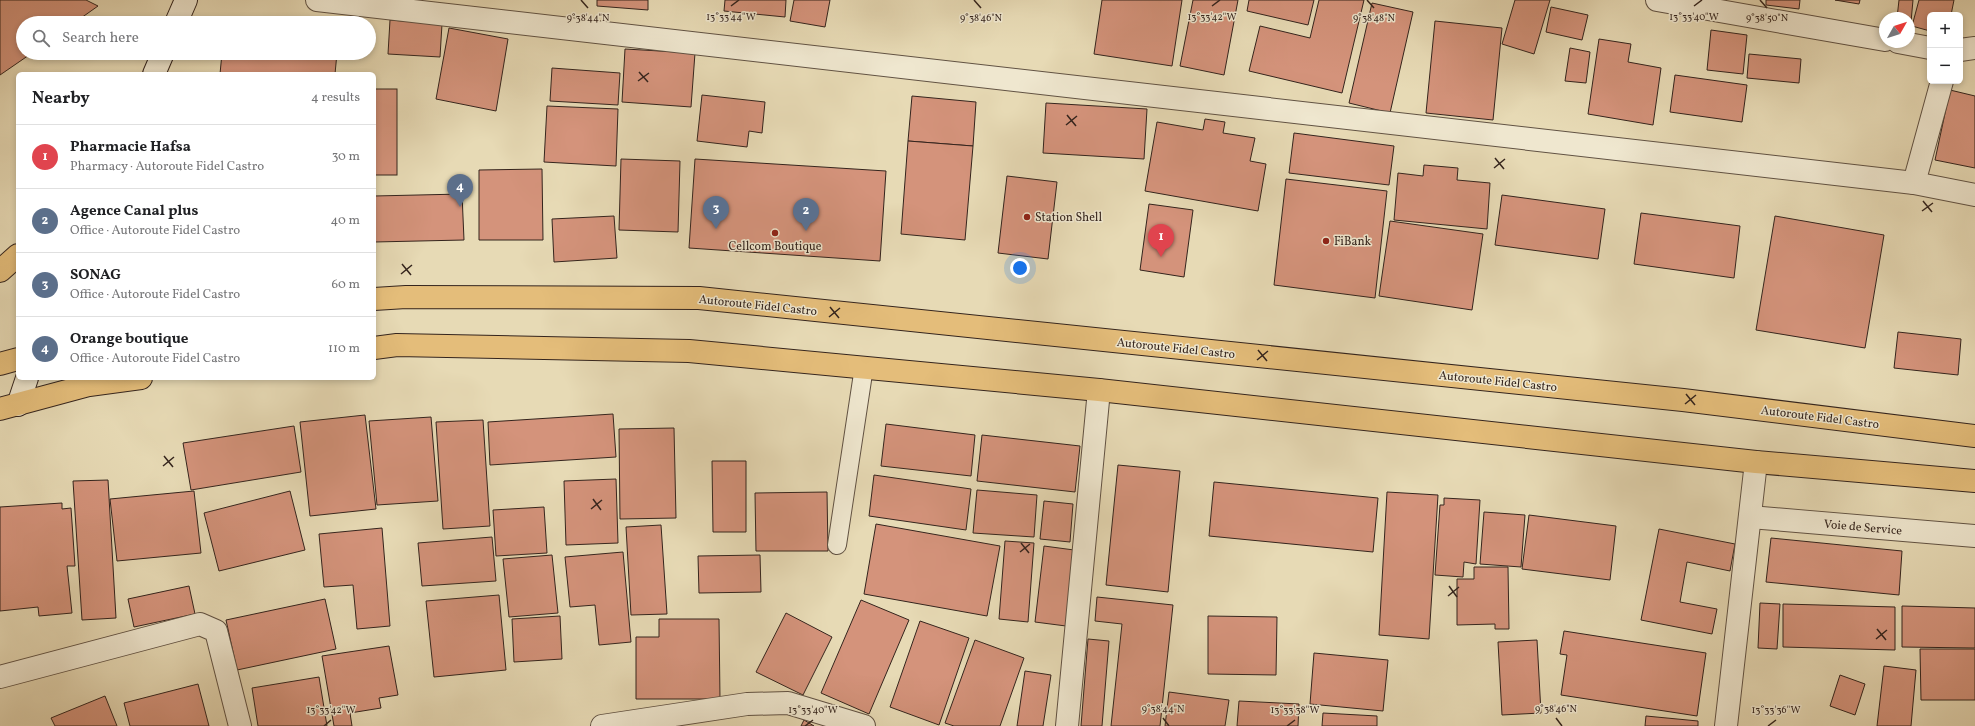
<!DOCTYPE html>
<html lang="en">
<head>
<meta charset="utf-8">
<style>
  :root { --surface:#fff; --page:#f2f2f2; --text:#202124; --muted:#757577; --line:#e0e0e0; --accent:#db2777 }
  body { margin:0; font-family:Vollkorn,serif; background:var(--page); color:var(--text) }
  .controls { position:absolute; right:12px; top:12px; display:grid; overflow:hidden; border-radius:6px; box-shadow:0 2px 6px #0003 }
  .controls button { width:36px; height:36px; display:grid; place-items:center; padding:0; border:0; border-bottom:1px solid var(--line); background:var(--surface); color:var(--text); font:20px sans-serif }
  .compass { position:absolute; left:1879px; top:12px; width:36px; height:36px; border-radius:50%; background:var(--surface); box-shadow:0 2px 6px #0003; rotate:51deg }
  .you { position:absolute; left:1020px; top:268px; width:14px; height:14px; margin:-10px; border:3px solid #fff; border-radius:50%; background:#1a73e8; box-shadow:0 0 0 6px #1a73e833 }
  .badge { display:grid; place-items:center; width:26px; height:26px; border-radius:50%; background:var(--accent); color:#fff; font-size:13px; font-weight:700 }
  .pin { position:absolute; translate:-50% -33px; filter:drop-shadow(0 1px 2px #0008) }
  .pin::after { content:''; position:absolute; top:21px; width:14px; height:12px; background:inherit; clip-path:polygon(0 0,100% 0,50% 100%) }
  .list { margin:0; padding:0; list-style:none }
  h2 { display:flex; justify-content:space-between; align-items:center; height:52px; margin:0; padding:0 16px; font-size:17px }
  h2 small { font-size:13px; font-weight:400; color:var(--muted) }
  .list li { display:grid; grid-template-columns:26px 1fr auto; gap:12px; align-items:center; box-sizing:border-box; height:64px; padding:0 16px; border-top:1px solid var(--line) }
  .list b { display:block; font-size:15px; white-space:nowrap }
  .list p { margin:0; font-size:13px; white-space:nowrap; color:var(--muted) }
  .list em { font-size:13px; font-style:normal; color:var(--muted) }
  .icon { flex:none; width:22px; height:22px; fill:none; stroke:currentColor; stroke-width:2; stroke-linecap:round; stroke-linejoin:round }
  .map { position:relative; flex:none; width:1975px; height:726px; overflow:hidden }
  .search { position:absolute; background:var(--surface); box-shadow:0 2px 6px #0003; left:16px; top:16px; width:360px; height:44px; display:flex; align-items:center; gap:10px; box-sizing:border-box; padding:0 14px; border-radius:22px; color:var(--muted); font-size:15px }
  .panel { position:absolute; background:var(--surface); box-shadow:0 2px 6px #0003; left:16px; top:72px; width:360px; height:308px; border-radius:6px }
  .map>svg:first-child { display:block }
</style>
</head>
<body>
<div class="map">
<svg width="1975" height="726" viewBox="0 0 1975 726">
  <rect width="100%" height="100%" fill="#e7dab5"/>
  <filter id="stains"><feTurbulence type="fractalNoise" baseFrequency=".005" numOctaves="4"/><feColorMatrix values="0 0 0 0 .2 0 0 0 0 .09 0 0 0 0 .02 0 0 0 .5 -.17"/></filter>
  <radialGradient id="worn" r=".72"><stop offset=".6" stop-color="#630" stop-opacity="0"/><stop offset="1" stop-color="#630" stop-opacity=".3"/></radialGradient>
  <!-- building -->
  <g fill="#d4937b" stroke="#34241d">
    <path d="M0 0H86L98 6 74 23H23V53H32L0 75Z"/>
    <path d="M597 0H648V10L597 6Z"/>
    <path d="M725 0H786L785 17 724 11Z"/>
    <path d="M794 0H830L825 27 790 21Z"/>
    <path d="M1102 0H1182L1172 66 1094 54Z"/>
    <path d="M1193 0H1238L1224 75 1180 66Z"/>
    <path d="M1249 0H1314L1308 25 1247 11Z"/>
    <path d="M1319 0H1364L1342 93 1249 71 1260 26 1310 38Z"/>
    <path d="M1515 0H1550L1534 54 1502 44Z"/>
    <path d="M1766 0H1800L1799 9 1766 5Z"/>
    <path d="M1835 0H1860L1859 4Z"/>
    <path d="M1899 0H1913L1911 22H1909V18H1897Z"/>
    <path d="M1919 0H1954L1951 15H1930V31L1912 26Z"/>
    <path d="M1372 3 1413 12 1390 113 1349 103Z"/>
    <path d="M1551 7 1588 15 1582 40 1546 32Z"/>
    <path d="M227 19 254 23H226Z"/>
    <path d="M390 20 442 24 440 57 388 54Z"/>
    <path d="M1435 21 1502 28 1493 120 1426 113Z"/>
    <path d="M449 28 508 39 496 111 436 99Z"/>
    <path d="M1711 30 1747 35 1743 74 1707 70Z"/>
    <path d="M1599 39 1631 44 1628 62 1661 68 1653 125 1588 114Z"/>
    <path d="M1570 48 1590 52 1586 83 1565 81Z"/>
    <path d="M625 49 695 53 691 107 622 102Z"/>
    <path d="M222 53H337L335 74H220Z"/>
    <path d="M1749 54 1801 59 1799 83 1747 78Z"/>
    <path d="M552 68 620 73 618 105 550 101Z"/>
    <path d="M1675 75 1747 85 1742 122 1670 112Z"/>
    <rect x="374" y="89" width="23" height="86"/>
    <path d="M1950 90 1975 96V168L1935 160Z"/>
    <path d="M702 95 765 102 762 133 749 131 747 147 697 141Z"/>
    <path d="M912 96 976 102 973 146 908 141Z"/>
    <path d="M1046 103 1147 109 1144 159 1043 153Z"/>
    <path d="M547 106 618 109 616 166 544 162Z"/>
    <path d="M1205 119 1225 122 1223 133 1255 138 1250 161 1266 164 1258 211 1145 191 1157 122 1203 130Z"/>
    <path d="M1294 133 1394 146 1389 185 1289 173Z"/>
    <path d="M908 141 973 146 965 240 901 234Z"/>
    <path d="M621 159 680 161 678 232 619 230Z"/>
    <path d="M695 159 886 171 880 261 689 248Z"/>
    <path d="M1424 165 1458 168 1457 180 1490 183 1487 229 1394 220 1398 173 1423 176Z"/>
    <path d="M542 169 543 240H479V170Z"/>
    <path d="M1007 176 1057 182 1048 259 998 253Z"/>
    <path d="M1286 179 1387 191 1375 298 1274 285Z"/>
    <path d="M462 194 464 240 374 242V196Z"/>
    <path d="M1502 195 1605 209 1598 259 1495 245Z"/>
    <path d="M1149 204 1193 210 1184 277 1140 270Z"/>
    <path d="M1641 213 1740 226 1734 278 1634 264Z"/>
    <path d="M614 216 617 258 554 262 552 219Z"/>
    <path d="M1775 216 1884 235 1865 348 1756 330Z"/>
    <path d="M1390 221 1483 234 1472 310 1379 296Z"/>
    <path d="M1898 332 1961 339 1958 375 1894 368Z"/>
    <path d="M613 414 616 457 490 465 488 422Z"/>
    <path d="M365 415 376 509 310 516 300 422Z"/>
    <path d="M431 417 438 501 377 505 369 421Z"/>
    <path d="M483 420 490 526 443 529 436 422Z"/>
    <path d="M886 424 975 435 971 476 881 466Z"/>
    <path d="M294 426 301 472 191 490 183 443Z"/>
    <path d="M674 428 676 518 620 519 619 429Z"/>
    <path d="M982 435 1080 446 1075 492 977 481Z"/>
    <path d="M712 461H746V532H713Z"/>
    <path d="M1118 465 1180 471 1168 592 1106 585Z"/>
    <path d="M874 475 971 489 966 530 869 516Z"/>
    <path d="M616 479 618 543 566 545 564 481Z"/>
    <path d="M108 480 116 618 82 620 73 481Z"/>
    <path d="M1214 482 1378 498 1373 552 1209 536Z"/>
    <path d="M977 490 1037 495 1034 537 973 533Z"/>
    <path d="M194 491 201 553 117 561 110 499Z"/>
    <path d="M290 491 305 550 219 571 204 513Z"/>
    <path d="M827 492 828 551H756L755 493Z"/>
    <path d="M1387 492 1438 495 1429 639 1379 635Z"/>
    <path d="M1444 498 1480 500 1476 564 1464 562 1463 577 1435 575 1440 505H1444Z"/>
    <path d="M1044 501 1073 504 1070 542 1040 539Z"/>
    <path d="M62 503V509L71 508 75 566H67L72 613 39 616 38 607 0 611V507Z"/>
    <path d="M544 507 547 553 496 556 493 510Z"/>
    <path d="M1484 512 1525 515 1521 567 1480 564Z"/>
    <path d="M1529 515 1616 526 1610 580 1522 569Z"/>
    <path d="M876 524 1000 546 987 616 864 594Z"/>
    <path d="M661 525 667 614 631 615 626 527Z"/>
    <path d="M382 528 390 626 357 629 353 585 324 587 319 534Z"/>
    <path d="M1659 529 1735 544 1730 571 1687 562 1680 602 1717 609 1712 634 1641 620Z"/>
    <path d="M492 537 496 581 422 586 418 543Z"/>
    <path d="M1771 538 1902 551 1899 595 1766 582Z"/>
    <path d="M1005 541 1034 543 1028 622 999 619Z"/>
    <path d="M1044 546 1074 550 1066 626 1035 622Z"/>
    <path d="M623 552 631 642 599 645 595 605 570 607 565 557Z"/>
    <path d="M552 555 558 613 509 617 503 559Z"/>
    <path d="M760 555 761 592 699 593 698 556Z"/>
    <path d="M1474 567H1508L1509 629H1495V624L1457 625V579H1474Z"/>
    <path d="M189 586 195 614 134 627 128 599Z"/>
    <path d="M499 595 506 670 434 677 426 601Z"/>
    <path d="M1097 597 1173 605 1160 726H1111L1122 624 1095 621Z"/>
    <path d="M325 599 336 649 237 670 226 620Z"/>
    <path d="M861 600 909 620 869 714 821 693Z"/>
    <path d="M1760 603 1780 604 1777 649 1758 648Z"/>
    <path d="M1783 604 1895 607V650L1783 647Z"/>
    <path d="M1902 606 1975 608V648L1902 647Z"/>
    <path d="M786 613 832 637 803 695 756 672Z"/>
    <path d="M560 616 562 659 514 662 512 619Z"/>
    <path d="M1208 616 1277 617 1276 675 1208 674Z"/>
    <path d="M659 619H719L720 699H636V637H659Z"/>
    <path d="M920 621 969 638 939 725 890 707Z"/>
    <path d="M1564 631 1706 653 1697 716 1561 695 1567 655 1560 654Z"/>
    <path d="M1088 639 1109 641 1102 726H1081Z"/>
    <path d="M975 640 1024 658 1000 726H954L945 723Z"/>
    <path d="M1537 640 1541 713 1502 715 1498 642Z"/>
    <path d="M389 646 398 695 379 698 381 708 350 713 352 726H334L322 656Z"/>
    <path d="M1920 649H1975V700H1921Z"/>
    <path d="M1314 653 1388 660 1383 711 1310 704Z"/>
    <path d="M1884 666 1916 670 1911 726H1877Z"/>
    <path d="M1025 671 1051 675 1043 726H1017Z"/>
    <path d="M1840 675 1865 684 1855 715 1830 706Z"/>
    <path d="M319 677 327 726H258L252 688Z"/>
    <path d="M198 684 209 726H130L124 703Z"/>
    <path d="M1169 692 1229 700 1225 726H1165Z"/>
    <path d="M105 696 117 726H55L51 718Z"/>
    <path d="M1239 701 1299 704 1298 726H1237Z"/>
    <path d="M1323 713 1377 716V726H1322Z"/>
    <path d="M1646 716 1698 721V726H1645Z"/>
    <path d="M804 720 814 726H801Z"/>
  </g>
  <g fill="none" stroke-linecap="round" stroke-linejoin="round">
    <defs>
      <path id="service" d="M837 545 864 367"/>
      <g id="minor">
        <path d="M317 0 1914 183 1975 195"/>
        <path d="M1657 0 1885 40"/>
        <path d="M1898 42 1930 48"/>
        <path d="M1960 50 1975 48"/>
        <path d="M1914 183 1942 81"/>
        <path d="M1750 517 1975 536"/>
        <path d="M0 677 200 624 216 631 240 726"/>
        <path d="M602 726 747 704 788 703 864 726"/>
        <path d="M1067 726 1099 390"/>
        <path d="M1726 726 1756 462"/>
      </g>
      <g id="secondary">
        <path d="M176 23 186 0"/>
        <path d="M154 74 163 53"/>
        <path d="M18 405 27 378"/>
      </g>
      <g id="trunk">
        <path d="M0 271 18 255"/>
        <path d="M374 299 406 297 699 298 1683 400 1975 436"/>
        <path d="M374 348 397 345 689 351 1099 390 1756 462 1975 481"/>
        <path d="M0 364 18 359"/>
        <path d="M0 409 89 385 141 378"/>
      </g>
    </defs>
    <!-- service casing -->
    <use href="#service" stroke="#615243" stroke-width="20"/>
    <!-- minor casing -->
    <use href="#minor" stroke="#615243" stroke-width="24"/>
    <!-- secondary casing -->
    <use href="#secondary" stroke="#34241d" stroke-width="24"/>
    <!-- trunk casing -->
    <use href="#trunk" stroke="#34241d" stroke-width="24"/>
    <!-- service -->
    <use href="#service" stroke="#efe7cf" stroke-width="18"/>
    <!-- minor -->
    <use href="#minor" stroke="#efe7cf" stroke-width="22"/>
    <!-- secondary -->
    <use href="#secondary" stroke="#efe7cf" stroke-width="22"/>
    <!-- trunk -->
    <use href="#trunk" stroke="#e4bd7a" stroke-width="22"/>
  </g>
  <!-- ticks -->
  <path fill="none" stroke="#34241d" stroke-width="1.5" d="M581 0 588 8M974 0 981 8M1367 0 1374 8M1760 0 1767 8M731 6 739 0M1212 6 1220 0M1694 6 1702 0M639 72 648 82M638 81 649 73M1067 115 1076 126M1066 125 1077 116M1495 158 1504 169M1494 168 1505 159M1923 201 1932 212M1922 211 1933 203M402 264 411 275M401 274 412 265M830 307 839 318M829 317 840 308M1258 350 1267 361M1257 360 1268 351M1686 394 1695 405M1685 404 1696 395M164 456 173 467M163 466 174 457M593 499 601 510M591 509 602 500M1021 543 1029 553M1020 552 1030 544M1449 586 1457 597M1448 596 1459 587M1877 629 1886 640M1876 639 1887 630M1163 718 1169 726M1556 718 1562 726M324 726 331 720M805 726 813 720M1287 726 1295 720M1768 726 1776 720"/>
  <!-- markers -->
  <g fill="#8f2418" stroke="#efe7cf" stroke-width="1.5">
    <circle cx="1027" cy="217" r="4"/>
    <circle cx="775" cy="233" r="4"/>
    <circle cx="1326" cy="241" r="4"/>
  </g>
  <g text-anchor="middle" stroke-width="3" stroke-linejoin="round" paint-order="stroke">
    <!-- poi labels -->
    <g font-size="12" fill="#34241d" stroke="#efe7cf" text-anchor="start">
      <text x="1035" y="221">Station Shell</text>
      <text x="1334" y="245">FiBank</text>
      <text x="775" y="250" text-anchor="middle">Cellcom Boutique</text>
    </g>
    <!-- street labels -->
    <g font-size="12" fill="#34241d" stroke="#efe7cf">
      <text transform="translate(758 305) rotate(6)" y="4">Autoroute Fidel Castro</text>
      <text transform="translate(1176 348) rotate(6)" y="4">Autoroute Fidel Castro</text>
      <text transform="translate(1498 381) rotate(6)" y="4">Autoroute Fidel Castro</text>
      <text transform="translate(1820 417) rotate(7)" y="4">Autoroute Fidel Castro</text>
      <text transform="translate(1863 527) rotate(5)" y="4">Voie de Service</text>
    </g>
  </g>
  <g font-size="10" text-anchor="middle" fill="#34241d" stroke="#efe7cf" stroke-width="3" stroke-linejoin="round" paint-order="stroke">
    <text x="1212" y="20">13°33'42"W</text>
    <text x="731" y="20">13°33'44"W</text>
    <text x="1694" y="20">13°33'40"W</text>
    <text x="588" y="21">9°38'44"N</text>
    <text x="981" y="21">9°38'46"N</text>
    <text x="1374" y="21">9°38'48"N</text>
    <text x="1767" y="21">9°38'50"N</text>
    <text x="1163" y="712">9°38'44"N</text>
    <text x="1556" y="712">9°38'46"N</text>
    <text x="331" y="713">13°33'42"W</text>
    <text x="813" y="713">13°33'40"W</text>
    <text x="1295" y="713">13°33'38"W</text>
    <text x="1776" y="713">13°33'36"W</text>
  </g>
  <rect width="100%" height="100%" filter="url(#stains)"/>
  <rect width="100%" height="100%" fill="url(#worn)"/>
</svg>
<div class="controls">
<button>+</button>
<button>−</button>
</div>
<svg class="compass" viewBox="-18 -18 36 36"><path d="M0-13l5 13h-10z" fill="#e53935"/><path d="M0 13l5-13h-10z" fill="#757577"/></svg>
<div class="you"></div>
<div class="pin badge" style="left:1161px;top:257px;background:#e0444e">1</div>
<div class="pin badge" style="left:806px;top:231px;background:#5c6f8a">2</div>
<div class="pin badge" style="left:716px;top:229px;background:#5c6f8a">3</div>
<div class="pin badge" style="left:460px;top:207px;background:#5c6f8a">4</div>
<div class="search"><svg class="icon" aria-label="search" viewBox="0 0 24 24"><circle cx="10" cy="10" r="6"/><path d="M15 15l6 6"/></svg>Search here</div>
<section class="panel">
<h2>Nearby<small>4 results</small></h2>
<ul class="list">
<li><span class="badge" style="background:#e0444e">1</span><div><b>Pharmacie Hafsa</b><p>Pharmacy · Autoroute Fidel Castro</p></div><em>30 m</em></li>
<li><span class="badge" style="background:#5c6f8a">2</span><div><b>Agence Canal plus</b><p>Office · Autoroute Fidel Castro</p></div><em>40 m</em></li>
<li><span class="badge" style="background:#5c6f8a">3</span><div><b>SONAG</b><p>Office · Autoroute Fidel Castro</p></div><em>60 m</em></li>
<li><span class="badge" style="background:#5c6f8a">4</span><div><b>Orange boutique</b><p>Office · Autoroute Fidel Castro</p></div><em>110 m</em></li>
</ul>
</section>
</div>
</body>
</html>
